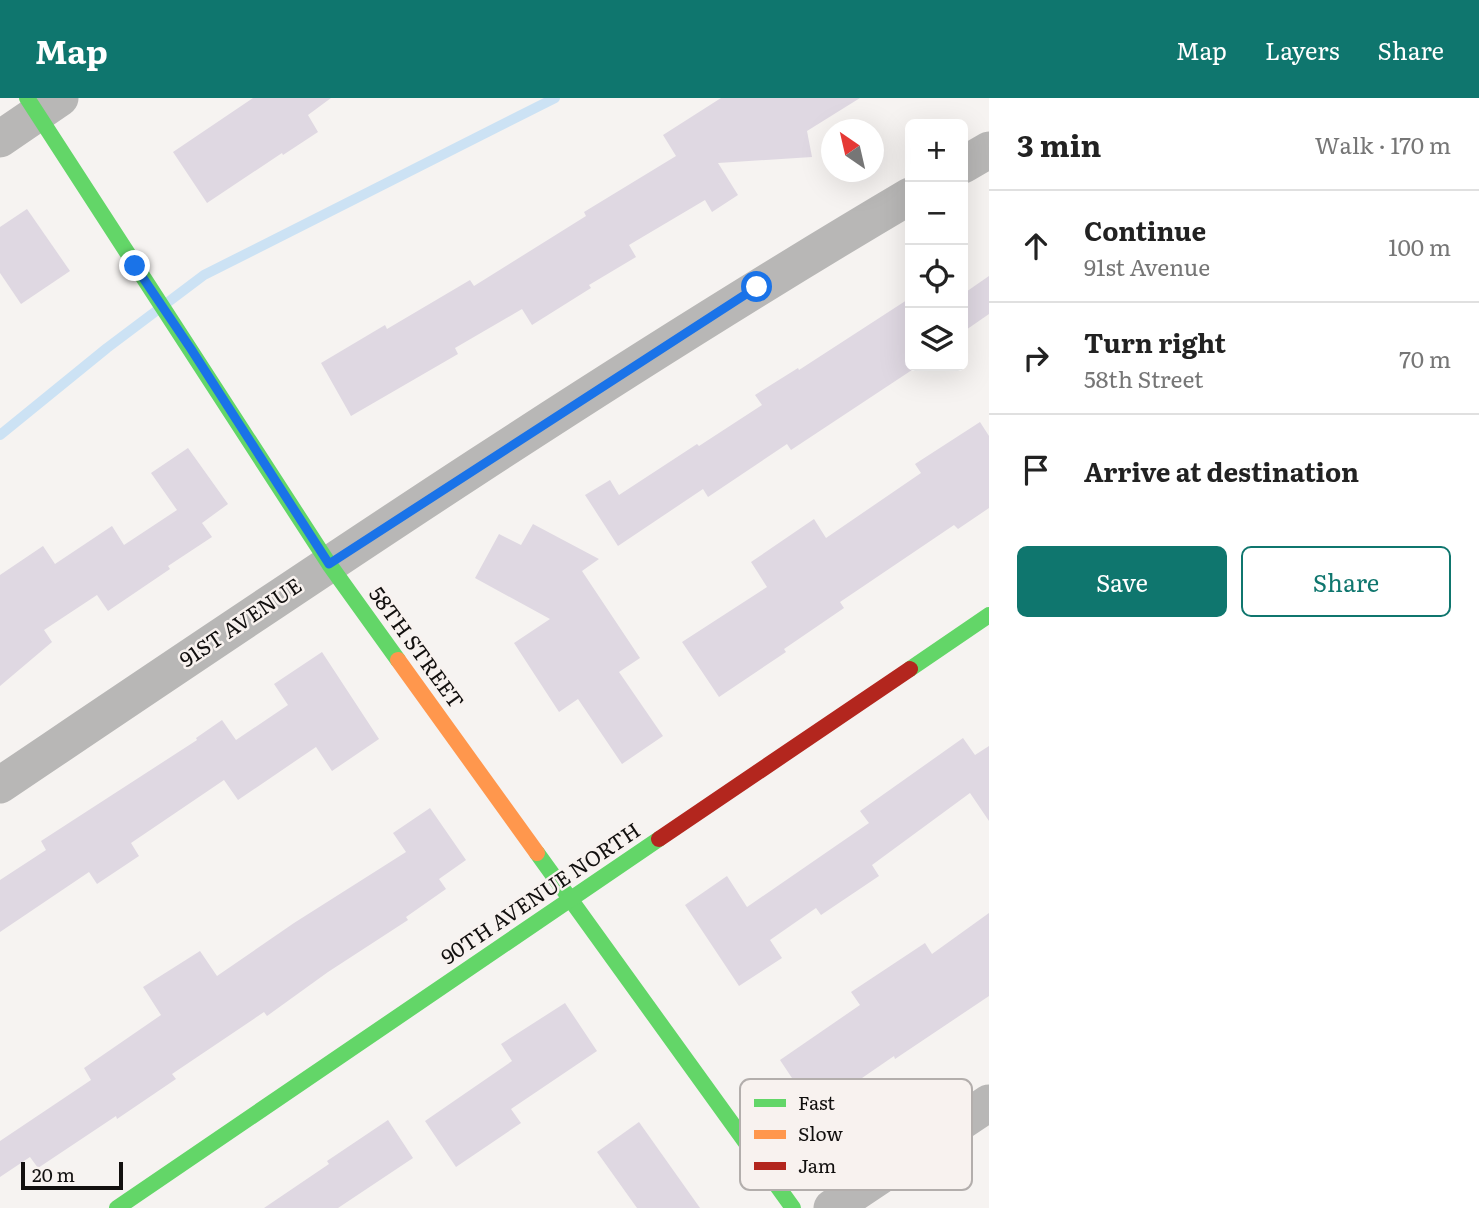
<!DOCTYPE html>
<html lang="en">
<head>
<meta charset="utf-8">
<style>
  :root { --surface:#fff; --page:#f6f6f6; --text:#222; --muted:#767676; --line:#e0e0e0; --accent:#0f766e }
  body { margin:0; font-family:Literata,serif; background:var(--page); color:var(--text) }
  .controls { position:absolute; right:21px; top:21px; display:grid; overflow:hidden; border-radius:10px; box-shadow:0 7px 28px #0002 }
  .controls button { width:63px; height:63px; display:grid; place-items:center; padding:0; border:0; border-bottom:2px solid var(--line); background:var(--surface); color:var(--text); font:35px sans-serif }
  .compass { position:absolute; left:821px; top:21px; width:63px; height:63px; border-radius:50%; background:var(--surface); box-shadow:0 7px 28px #0002; rotate:326deg }
  .scale { position:absolute; left:21px; bottom:18px; width:102px; box-sizing:border-box; padding-left:7px; border:4px solid #12100f; border-top:0; font-size:19px; line-height:24px; white-space:nowrap; color:#12100f; -webkit-text-stroke:5px #f8f2ef; paint-order:stroke }
  .stop { position:absolute; width:21px; height:21px; margin:-16px; border:5px solid #1a73e8; border-radius:50%; background:#fff }
  .stop.end { background:#1a73e8; border-color:#fff; box-shadow:0 2px 7px #0008 }
  .list { margin:0; padding:0; list-style:none }
  h2 { display:flex; justify-content:space-between; align-items:center; height:91px; margin:0; padding:0 28px; font-size:30px }
  h2 small { font-size:23px; font-weight:400; color:var(--muted) }
  .list li { display:grid; grid-template-columns:46px 1fr auto; gap:21px; align-items:center; box-sizing:border-box; height:112px; padding:0 28px; border-top:2px solid var(--line) }
  .list b { display:block; font-size:26px; white-space:nowrap }
  .list p { margin:0; font-size:23px; white-space:nowrap; color:var(--muted) }
  .list em { font-size:23px; font-style:normal; color:var(--muted) }
  .actions { display:flex; gap:14px; padding:21px 28px }
  .actions a { flex:1; padding:16px 0; border:2px solid var(--accent); border-radius:10px; text-align:center; font-size:24px; color:var(--accent) }
  .actions .main { background:var(--accent); color:#fff }
  .icon { flex:none; width:38px; height:38px; fill:none; stroke:currentColor; stroke-width:2; stroke-linecap:round; stroke-linejoin:round }
  .map { position:relative; flex:none; width:989px; height:1110px; overflow:hidden }
  header { display:flex; align-items:center; gap:42px; box-sizing:border-box; height:98px; padding:0 35px; background:var(--accent); color:#fff }
  header strong { font-size:33px }
  nav { display:flex; gap:38px; margin-inline-start:auto; font-size:24px }
  main { display:flex }
  aside { flex:1; background:var(--surface) }
  .map>svg:first-child { display:block }
</style>
</head>
<body>
<header>
<strong>Map</strong>
<nav><a>Map</a><a>Layers</a><a>Share</a></nav>
</header>
<main>
<div class="map">
<svg width="989" height="1110" viewBox="0 0 989 1110">
  <rect width="100%" height="100%" fill="#f6f3f1"/>
  <g fill="none" stroke-linecap="round" stroke-linejoin="round">
    <!-- stream -->
    <path stroke="#cce2f4" stroke-width="10" d="M0 337 107 250 204 177 555 0"/>
  </g>
  <!-- building -->
  <g fill="#dfd8e2">
    <path d="M253 0H331L308 17 318 34 283 57 282 55 207 105 173 54Z"/>
    <path d="M721 0H860L807 33 812 59 718 65 738 97 712 114 705 102 629 147 636 159 589 187 591 190 532 227 522 211 455 250 458 256 351 318 321 265 385 227 387 231 470 182 474 188 586 118 584 114 676 58 663 37Z"/>
    <path d="M27 111 70 173 21 206 0 175V129Z"/>
    <path d="M989 178V216L963 234V196Z"/>
    <path d="M910 200V268H918L791 352 787 346 708 399 703 391 618 448 585 397 610 382 619 397 697 346 699 348 762 307 755 297 798 270 799 272Z"/>
    <path d="M980 324 989 338V410L958 431 954 427 840 504 844 510 784 551 786 554 719 599 682 544 767 489 751 464 814 421 826 440 921 375 915 366Z"/>
    <path d="M188 350 228 406 202 425 212 439 168 468 170 471 108 513 97 497 44 532 52 544 0 588V477L43 448 55 466 112 428 124 447 177 412 151 375Z"/>
    <path d="M533 426 599 461 582 473 640 560 619 574 663 638 622 666 578 601 559 614 514 545 550 521 475 480 499 436 521 447Z"/>
    <path d="M322 554 379 641 332 673 316 649 238 702 224 682 131 745 139 758 97 786 89 774 0 834V782L46 752 41 743 197 642 196 640 222 622 236 642 288 607 274 586Z"/>
    <path d="M963 640 975 657 989 648V723L970 695 872 767 879 778 821 817 816 810 770 842 782 860 739 888 685 807 727 778 747 809 869 725 860 713Z"/>
    <path d="M430 710 466 762 439 781 446 791 406 819 408 822 328 874 267 918 264 914 172 976 176 981 117 1021 116 1018 38 1070 30 1059 0 1079V1043L91 982 84 970 161 917 143 889 200 853 217 878 294 825 406 754 393 735Z"/>
    <path d="M989 815V898L895 961 894 958 814 1013 780 962 860 907 851 894 925 845 932 856Z"/>
    <path d="M565 905 597 953 511 1011 521 1025 456 1069 425 1023 512 963 501 946Z"/>
    <path d="M388 1022 413 1060 338 1110H264L329 1066 327 1063Z"/>
    <path d="M639 1024 700 1110H637L597 1054Z"/>
  </g>
  <g fill="none" stroke-linecap="round" stroke-linejoin="round">
    <!-- street -->
    <g stroke="#b8b7b6" stroke-width="37">
      <path d="M0 41 60 0"/>
      <path d="M963 67 989 52"/>
      <path d="M0 687C300 485 599 282 910 98"/>
      <path d="M832 1110 989 1005"/>
    </g>
    <!-- fast -->
    <g stroke="#63d668" stroke-width="16">
      <path d="M27 0 329 466 398 562"/>
      <path d="M910 571 989 517"/>
      <path d="M537 755 793 1110"/>
      <path d="M117 1110 659 741"/>
    </g>
    <!-- slow -->
    <path stroke="#ff974d" stroke-width="16" d="M398 562 537 755"/>
    <!-- jam -->
    <path stroke="#b3261e" stroke-width="16" d="M659 741 910 571"/>
  </g>
  <g fill="none" stroke-linecap="round" stroke-linejoin="round">
    <!-- route -->
    <path stroke="#1a73e8" stroke-width="9" d="M135 168 191 251 329 466 757 189"/>
  </g>
  <g text-anchor="middle" stroke-width="5" stroke-linejoin="round" paint-order="stroke">
    <!-- street labels -->
    <g font-size="21" fill="#12100f" stroke="#f8f2ef">
      <text transform="translate(241 525) rotate(-34)" y="7">91ST AVENUE</text>
      <text transform="translate(416 550) rotate(54)" y="7">58TH STREET</text>
      <text transform="translate(541 796) rotate(-34)" y="7">90TH AVENUE NORTH</text>
    </g>
  </g>
  <!-- legend -->
  <rect x="740" y="981" width="232" height="111" rx="10" fill="#f8f2ef" stroke="#b3aeac" stroke-width="2"/>
  <rect x="754" y="1001" width="32" height="8" fill="#63d668"/>
  <rect x="754" y="1032" width="32" height="9" fill="#ff974d"/>
  <rect x="754" y="1064" width="32" height="8" fill="#b3261e"/>
  <g font-size="19" fill="#12100f">
    <text x="798" y="1012">Fast</text>
    <text x="798" y="1043">Slow</text>
    <text x="798" y="1075">Jam</text>
  </g>
</svg>
<div class="controls">
<button>+</button>
<button>−</button>
<button><svg class="icon" aria-label="locate" viewBox="0 0 24 24"><circle cx="12" cy="12" r="6"/><path d="M12 2v4M12 18v4M2 12h4M18 12h4"/></svg></button>
<button><svg class="icon" aria-label="layers" viewBox="0 0 24 24"><path d="M12 4l9 5-9 5-9-5zM3 14l9 5 9-5"/></svg></button>
</div>
<svg class="compass" viewBox="-18 -18 36 36"><path d="M0-13l5 13h-10z" fill="#e53935"/><path d="M0 13l5-13h-10z" fill="#767676"/></svg>
<div class="scale">20 m</div>
<div class="stop" style="left:757px;top:189px"></div>
<div class="stop end" style="left:135px;top:168px"></div>
</div>
<aside>
<h2>3 min<small>Walk · 170 m</small></h2>
<ul class="list">
<li><svg class="icon" aria-label="ahead" viewBox="0 0 24 24"><path d="M12 20V5M6 11l6-6 6 6"/></svg><div><b>Continue</b><p>91st Avenue</p></div><em>100 m</em></li>
<li><svg class="icon" aria-label="right" viewBox="0 0 24 24"><path d="M7 20v-9h11M14 6l5 5-5 5"/></svg><div><b>Turn right</b><p>58th Street</p></div><em>70 m</em></li>
<li><svg class="icon" aria-label="arrive" viewBox="0 0 24 24"><path d="M6 21V4h12l-3 4 3 4H6"/></svg><div><b>Arrive at destination</b></div></li>
</ul>
<div class="actions"><a class="main">Save</a><a>Share</a></div>
</aside>
</main>
</body>
</html>
